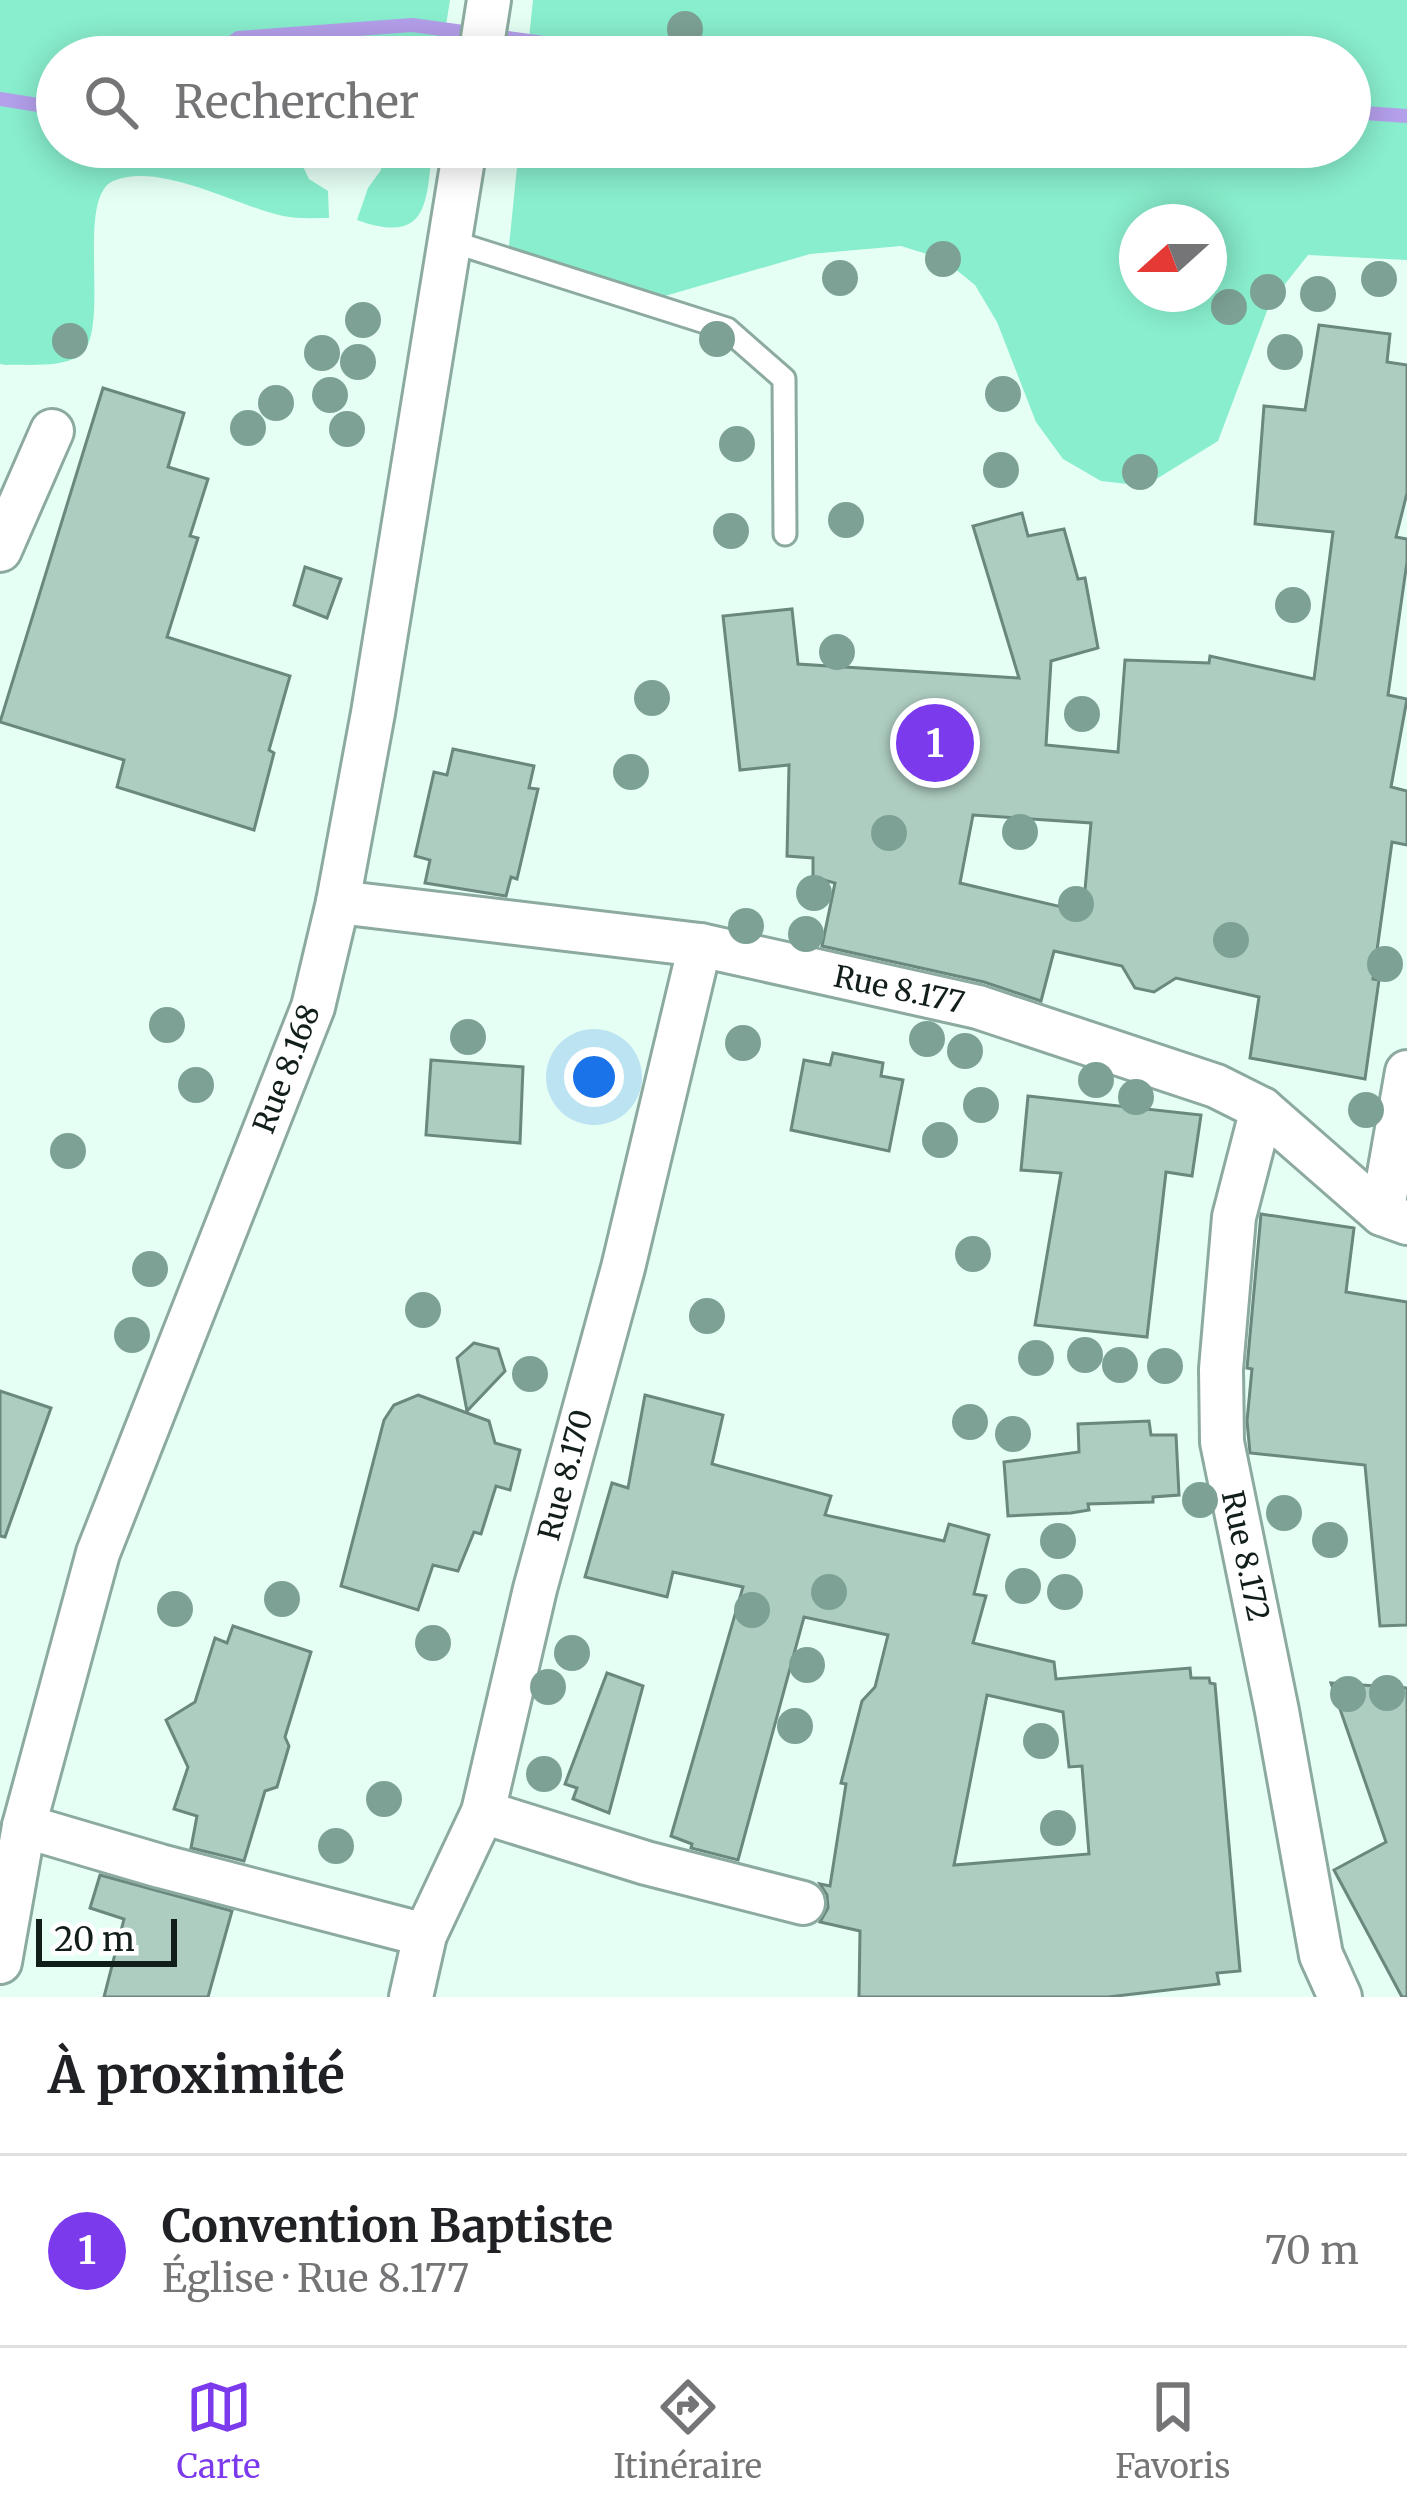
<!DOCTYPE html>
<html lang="fr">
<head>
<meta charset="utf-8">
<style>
  :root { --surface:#fff; --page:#f6f6f6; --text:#202124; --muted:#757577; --line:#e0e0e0; --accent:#7c3aed }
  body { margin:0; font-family:Merriweather,serif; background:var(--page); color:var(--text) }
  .compass { position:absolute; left:1119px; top:204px; width:108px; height:108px; border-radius:50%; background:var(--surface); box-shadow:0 6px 30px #0003; rotate:249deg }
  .scale { position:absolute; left:36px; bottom:30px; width:141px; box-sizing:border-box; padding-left:12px; border:6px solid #121e1a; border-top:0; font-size:33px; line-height:42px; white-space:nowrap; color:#121e1a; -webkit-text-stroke:9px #fff; paint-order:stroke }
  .you { position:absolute; left:594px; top:1077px; width:42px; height:42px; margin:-30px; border:9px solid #fff; border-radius:50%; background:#1a73e8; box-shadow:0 0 0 18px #1a73e833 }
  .badge { display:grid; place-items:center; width:78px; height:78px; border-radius:50%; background:var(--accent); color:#fff; font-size:39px; font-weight:700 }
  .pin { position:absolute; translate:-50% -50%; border:6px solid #fff; box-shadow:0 3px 12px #0006 }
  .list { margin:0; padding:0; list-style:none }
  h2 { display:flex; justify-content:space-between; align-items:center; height:156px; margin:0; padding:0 48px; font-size:51px }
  h2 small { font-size:39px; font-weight:400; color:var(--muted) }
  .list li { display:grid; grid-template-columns:78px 1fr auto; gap:36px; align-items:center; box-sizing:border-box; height:192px; padding:0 48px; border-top:3px solid var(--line) }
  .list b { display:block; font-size:45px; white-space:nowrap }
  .list p { margin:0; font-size:39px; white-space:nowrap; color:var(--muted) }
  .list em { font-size:39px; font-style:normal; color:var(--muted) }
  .icon { flex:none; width:66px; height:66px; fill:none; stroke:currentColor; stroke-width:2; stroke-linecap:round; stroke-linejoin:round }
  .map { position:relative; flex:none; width:1407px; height:1997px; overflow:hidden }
  .search { position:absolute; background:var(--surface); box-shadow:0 6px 30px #0003; left:36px; right:36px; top:36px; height:132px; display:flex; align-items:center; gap:30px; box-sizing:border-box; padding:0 42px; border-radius:66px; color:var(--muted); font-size:45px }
  .sheet { height:348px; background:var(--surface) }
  nav { display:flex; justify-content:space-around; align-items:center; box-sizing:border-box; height:168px; border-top:3px solid var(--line); background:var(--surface); font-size:33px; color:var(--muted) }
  nav a { display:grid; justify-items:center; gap:6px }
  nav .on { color:var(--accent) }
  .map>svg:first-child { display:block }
</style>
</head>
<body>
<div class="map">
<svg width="1407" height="1997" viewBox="0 0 1407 1997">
  <rect width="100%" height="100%" fill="#e5fff5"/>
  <!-- green -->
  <g fill="#88eecd" fill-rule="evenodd">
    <path d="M0 0H450L441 57H413L404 47H395L375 57H57V147H256L299 158 309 179 328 191 329 218C314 218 298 219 283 216 237 206 159 161 113 181 74 199 113 334 79 356 60 368 27 364 6 365L0 364Z"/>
    <path d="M533 0H1407V260L1308 255 1270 303 1218 441 1145 486 1101 481 1063 459 1036 422 997 322 975 285 943 259 901 246 810 254 644 302 507 266 519 147H1350V57H527ZM1137 222H1209V294H1137Z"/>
    <path d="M382 147H432C427 205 427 245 357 220L368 188 381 170Z"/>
  </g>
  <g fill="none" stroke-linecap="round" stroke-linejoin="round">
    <!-- stream -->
    <g stroke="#b39fea" stroke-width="14">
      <path d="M213 57 238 38 412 25 647 57"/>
      <path d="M0 99 57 108"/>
      <path d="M1350 112 1407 116"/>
    </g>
  </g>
  <!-- building -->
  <g fill="#aecdc1" stroke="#6a887d" stroke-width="3" fill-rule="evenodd">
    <path d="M1319 325 1390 334 1387 362 1407 365V493L1396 537 1407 539V562L1388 695 1407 699 1391 787 1407 791V845L1392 842 1373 979 1379 980 1365 1079 1250 1058 1259 997 1176 978 1154 992 1135 988 1122 966 1054 951 1041 1001 984 982 822 946 835 883 813 877V858L787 856 789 765 740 770 723 616 792 609 798 664 1019 678 973 526 1022 513 1028 536 1064 529 1078 579 1085 578 1098 648 1051 661 1046 745 1118 752 1125 660 1209 663 1210 656 1314 679 1333 532 1255 524 1264 406 1305 410ZM973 815 1091 823 1083 912 960 883Z"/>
    <path d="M103 388 184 413 168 467 208 479 190 536 198 538 167 637 290 676 269 750 274 753 254 830 117 787 124 760 0 722Z"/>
    <path d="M305 567 341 579 327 618 294 605Z"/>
    <path d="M453 749 534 766 529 788 538 789 517 879 511 877 506 896 425 883 430 860 415 856 434 772 447 775Z"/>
    <path d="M833 1053 883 1063 881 1076 903 1080 889 1151 791 1130 804 1060 830 1065Z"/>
    <path d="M431 1060 523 1067 520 1143 426 1135Z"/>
    <path d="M1028 1096 1201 1115 1192 1176 1166 1172 1147 1337 1035 1325 1061 1173 1021 1170Z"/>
    <path d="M1261 1214 1354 1228 1346 1292 1407 1302V1625L1380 1626 1365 1465 1250 1453 1247 1421 1252 1369 1247 1368Z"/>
    <path d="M474 1343 498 1349 505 1371 467 1411 457 1358Z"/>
    <path d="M0 1391 51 1408 5 1537 0 1536Z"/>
    <path d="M418 1395 489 1421 495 1443 520 1450 510 1490 496 1486 481 1534 474 1532 458 1571 433 1565 418 1610 341 1586 384 1420 394 1405Z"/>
    <path d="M645 1395 723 1415 712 1464 831 1496 825 1515 944 1541 949 1524 989 1535 974 1594 986 1596 973 1643 1054 1662 1056 1679 1190 1668 1191 1678H1209L1210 1683 1215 1684 1240 1971 1217 1973 1219 1984 1108 1997H859L860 1931 820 1922 828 1908 827 1895 820 1884 830 1886 846 1784 841 1783 862 1701 875 1687 888 1635 804 1617 738 1860 691 1848 692 1844 671 1836 743 1587 673 1572 667 1597 585 1577 612 1483 628 1488ZM987 1695 1063 1712 1069 1767 1082 1766 1089 1854 954 1865Z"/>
    <path d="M1149 1421 1151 1435H1176L1179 1495 1153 1497V1502L1088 1504 1089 1510 1071 1513 1008 1516 1004 1462 1079 1452 1078 1424Z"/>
    <path d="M233 1626 311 1652 285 1737 289 1746 277 1787 265 1791 244 1861 191 1848 197 1816 174 1809 188 1767 166 1720 195 1702 215 1638 227 1643Z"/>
    <path d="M607 1673 643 1686 609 1813 573 1799 577 1788 565 1784Z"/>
    <path d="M1331 1683 1407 1688V1997H1402L1334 1870 1386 1842Z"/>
    <path d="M100 1875 232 1911 208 1997H104L124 1919 90 1908Z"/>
  </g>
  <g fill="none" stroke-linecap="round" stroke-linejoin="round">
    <defs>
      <path id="lane" d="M450 241 727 329 784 379 785 534"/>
      <g id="street">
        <path d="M480 57 489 0"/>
        <path d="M0 550 52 431"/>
        <path d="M338 902 700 945 978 1007 1216 1086 1262 1109 1382 1214 1407 1223"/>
        <path d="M1262 1109 1234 1217 1221 1369 1222 1442 1277 1711 1321 1955 1340 1997"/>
        <path d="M1382 1214 1407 1072"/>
        <path d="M483 1812 646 1863 803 1903"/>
        <path d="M24 1826 160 1866 425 1935"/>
        <path d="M0 1962 24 1826 98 1553 313 1007 338 902 373 713 465 147"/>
        <path d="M411 1997 425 1935 483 1812 535 1589 623 1268 700 945"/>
      </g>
    </defs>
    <!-- lane casing -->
    <use href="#lane" stroke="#8caa9f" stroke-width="27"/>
    <!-- street casing -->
    <use href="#street" stroke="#8caa9f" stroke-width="48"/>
    <!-- lane -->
    <use href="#lane" stroke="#fff" stroke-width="21"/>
    <!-- street -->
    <use href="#street" stroke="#fff" stroke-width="42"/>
  </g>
  <!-- trees -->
  <g fill="#7da195">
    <circle cx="685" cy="29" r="18"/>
    <circle cx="943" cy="259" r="18"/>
    <circle cx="840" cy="278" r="18"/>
    <circle cx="1379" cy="279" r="18"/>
    <circle cx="1268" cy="292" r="18"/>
    <circle cx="1318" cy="294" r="18"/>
    <circle cx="1229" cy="307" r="18"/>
    <circle cx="363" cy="320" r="18"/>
    <circle cx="717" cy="339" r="18"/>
    <circle cx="70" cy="341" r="18"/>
    <circle cx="1285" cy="352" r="18"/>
    <circle cx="322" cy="353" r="18"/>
    <circle cx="358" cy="362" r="18"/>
    <circle cx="1003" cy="394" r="18"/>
    <circle cx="330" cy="395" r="18"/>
    <circle cx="276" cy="403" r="18"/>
    <circle cx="248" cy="428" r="18"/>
    <circle cx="347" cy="429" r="18"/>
    <circle cx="737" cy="444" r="18"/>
    <circle cx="1001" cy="470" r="18"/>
    <circle cx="1140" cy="472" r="18"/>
    <circle cx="846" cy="520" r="18"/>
    <circle cx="731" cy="531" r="18"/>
    <circle cx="1293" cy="605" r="18"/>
    <circle cx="837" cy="652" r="18"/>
    <circle cx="652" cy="698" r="18"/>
    <circle cx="1082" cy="714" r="18"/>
    <circle cx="631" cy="772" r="18"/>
    <circle cx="1020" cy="832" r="18"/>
    <circle cx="889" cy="833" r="18"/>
    <circle cx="814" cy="893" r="18"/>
    <circle cx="1076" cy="904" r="18"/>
    <circle cx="746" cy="926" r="18"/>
    <circle cx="806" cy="934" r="18"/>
    <circle cx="1231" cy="940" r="18"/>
    <circle cx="1385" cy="964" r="18"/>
    <circle cx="167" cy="1025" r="18"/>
    <circle cx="468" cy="1037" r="18"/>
    <circle cx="927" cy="1039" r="18"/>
    <circle cx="743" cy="1043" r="18"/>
    <circle cx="965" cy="1051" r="18"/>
    <circle cx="1096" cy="1080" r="18"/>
    <circle cx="196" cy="1085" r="18"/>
    <circle cx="1136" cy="1097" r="18"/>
    <circle cx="981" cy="1105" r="18"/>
    <circle cx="1366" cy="1110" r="18"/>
    <circle cx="940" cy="1140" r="18"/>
    <circle cx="68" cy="1151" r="18"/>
    <circle cx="973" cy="1254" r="18"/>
    <circle cx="150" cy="1269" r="18"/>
    <circle cx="423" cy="1310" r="18"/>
    <circle cx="707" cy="1316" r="18"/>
    <circle cx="132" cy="1335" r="18"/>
    <circle cx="1085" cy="1355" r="18"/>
    <circle cx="1036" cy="1358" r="18"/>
    <circle cx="1120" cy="1365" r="18"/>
    <circle cx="1165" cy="1366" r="18"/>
    <circle cx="530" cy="1374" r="18"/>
    <circle cx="970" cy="1422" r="18"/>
    <circle cx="1013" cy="1434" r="18"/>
    <circle cx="1200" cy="1500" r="18"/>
    <circle cx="1284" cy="1513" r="18"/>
    <circle cx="1330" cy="1540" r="18"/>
    <circle cx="1058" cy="1541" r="18"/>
    <circle cx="1023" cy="1586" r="18"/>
    <circle cx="829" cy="1592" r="18"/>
    <circle cx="1065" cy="1592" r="18"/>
    <circle cx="282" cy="1599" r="18"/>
    <circle cx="175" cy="1609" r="18"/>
    <circle cx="752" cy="1610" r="18"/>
    <circle cx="433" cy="1643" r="18"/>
    <circle cx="572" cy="1653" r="18"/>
    <circle cx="807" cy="1665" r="18"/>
    <circle cx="548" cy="1687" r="18"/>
    <circle cx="1387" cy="1693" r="18"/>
    <circle cx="1348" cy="1694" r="18"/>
    <circle cx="795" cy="1726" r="18"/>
    <circle cx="1041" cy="1741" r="18"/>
    <circle cx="544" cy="1774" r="18"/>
    <circle cx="384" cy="1799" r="18"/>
    <circle cx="1058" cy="1828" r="18"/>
    <circle cx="336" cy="1846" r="18"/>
  </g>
  <g text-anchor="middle" stroke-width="9" stroke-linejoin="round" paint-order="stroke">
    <!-- street labels -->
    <g font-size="30" fill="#121e1a" stroke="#fff">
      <text transform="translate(899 990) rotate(12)" y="10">Rue 8.177</text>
      <text transform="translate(287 1069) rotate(-69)" y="10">Rue 8.168</text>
      <text transform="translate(566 1475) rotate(-75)" y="10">Rue 8.170</text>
      <text transform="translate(1245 1556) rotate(78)" y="10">Rue 8.172</text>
    </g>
  </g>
</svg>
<svg class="compass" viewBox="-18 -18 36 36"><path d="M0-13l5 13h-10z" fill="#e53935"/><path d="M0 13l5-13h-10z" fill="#757577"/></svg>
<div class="scale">20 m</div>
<div class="you"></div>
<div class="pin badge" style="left:935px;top:743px">1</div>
<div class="search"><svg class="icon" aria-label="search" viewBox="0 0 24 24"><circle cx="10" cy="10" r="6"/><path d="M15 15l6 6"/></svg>Rechercher</div>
</div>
<section class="sheet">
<h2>À proximité<small></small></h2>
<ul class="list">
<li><span class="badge">1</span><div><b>Convention Baptiste</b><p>Église · Rue 8.177</p></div><em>70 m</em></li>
</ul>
</section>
<nav>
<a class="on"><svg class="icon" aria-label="map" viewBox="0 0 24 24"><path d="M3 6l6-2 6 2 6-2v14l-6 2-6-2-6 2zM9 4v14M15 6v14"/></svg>Carte</a>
<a><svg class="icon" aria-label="directions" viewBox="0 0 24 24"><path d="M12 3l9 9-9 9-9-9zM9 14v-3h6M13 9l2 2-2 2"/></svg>Itinéraire</a>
<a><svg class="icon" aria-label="saved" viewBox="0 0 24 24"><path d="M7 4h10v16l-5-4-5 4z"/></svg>Favoris</a>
</nav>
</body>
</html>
